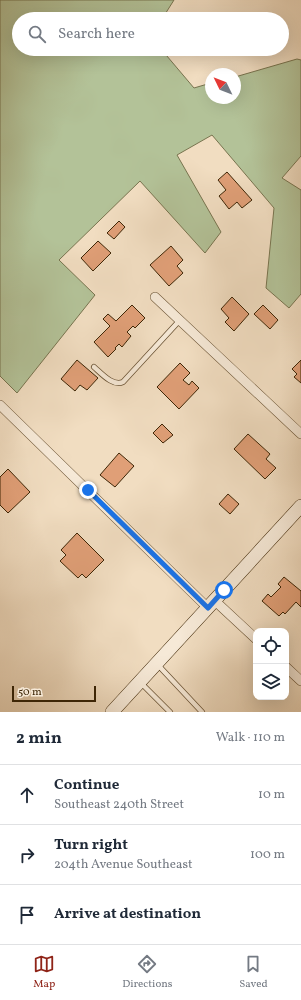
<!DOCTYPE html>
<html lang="en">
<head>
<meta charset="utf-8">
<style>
  :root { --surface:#fff; --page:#f6f6f7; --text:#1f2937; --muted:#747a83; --line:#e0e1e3; --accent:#8f2418 }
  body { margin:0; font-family:Vollkorn,serif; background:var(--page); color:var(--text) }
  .controls { position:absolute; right:12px; bottom:12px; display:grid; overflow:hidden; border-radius:8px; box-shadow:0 4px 16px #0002 }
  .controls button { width:36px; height:36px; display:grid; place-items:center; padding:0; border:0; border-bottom:1px solid var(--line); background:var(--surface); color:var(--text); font:20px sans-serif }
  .compass { position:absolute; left:205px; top:68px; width:36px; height:36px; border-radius:50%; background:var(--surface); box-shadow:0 4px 16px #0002; rotate:313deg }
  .scale { position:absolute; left:12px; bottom:10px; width:84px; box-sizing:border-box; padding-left:4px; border:2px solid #3e2606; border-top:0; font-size:11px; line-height:14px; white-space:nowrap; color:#3e2606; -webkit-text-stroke:3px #f6e9d7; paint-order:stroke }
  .stop { position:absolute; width:12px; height:12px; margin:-9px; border:3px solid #1a73e8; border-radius:50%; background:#fff }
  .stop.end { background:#1a73e8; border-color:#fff; box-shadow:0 1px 4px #0008 }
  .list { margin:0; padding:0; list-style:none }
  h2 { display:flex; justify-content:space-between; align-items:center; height:52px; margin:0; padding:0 16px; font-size:17px }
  h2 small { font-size:13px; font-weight:400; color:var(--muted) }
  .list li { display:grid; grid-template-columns:26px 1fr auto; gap:12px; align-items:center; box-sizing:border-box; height:60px; padding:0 16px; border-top:1px solid var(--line) }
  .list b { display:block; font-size:15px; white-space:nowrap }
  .list p { margin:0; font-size:13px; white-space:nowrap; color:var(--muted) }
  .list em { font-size:13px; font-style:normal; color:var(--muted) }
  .icon { flex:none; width:22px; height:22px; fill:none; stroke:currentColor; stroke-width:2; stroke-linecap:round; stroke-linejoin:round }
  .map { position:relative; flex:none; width:301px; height:712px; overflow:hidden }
  .search { position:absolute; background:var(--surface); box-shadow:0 4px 16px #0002; left:12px; right:12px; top:12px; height:44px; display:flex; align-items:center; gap:10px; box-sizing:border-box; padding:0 14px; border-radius:22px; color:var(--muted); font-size:15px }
  .sheet { height:232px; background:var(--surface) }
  nav { display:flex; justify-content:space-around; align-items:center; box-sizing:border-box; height:56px; border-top:1px solid var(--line); background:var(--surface); font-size:11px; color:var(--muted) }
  nav a { display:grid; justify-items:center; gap:2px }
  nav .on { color:var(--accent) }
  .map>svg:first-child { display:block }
</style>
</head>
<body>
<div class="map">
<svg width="301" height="712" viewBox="0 0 301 712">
  <rect width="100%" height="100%" fill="#f1ddc1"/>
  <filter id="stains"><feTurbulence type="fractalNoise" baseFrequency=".005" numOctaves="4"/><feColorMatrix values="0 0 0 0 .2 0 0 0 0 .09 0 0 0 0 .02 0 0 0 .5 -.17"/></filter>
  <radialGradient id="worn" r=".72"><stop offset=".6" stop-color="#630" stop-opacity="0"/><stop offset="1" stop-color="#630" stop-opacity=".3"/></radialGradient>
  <!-- green -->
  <path fill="#b3c298" stroke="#78744f" d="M0 0H174L162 19H19V49H161L194 88 211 83V98H235V77L297 59 301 60V156L282 178 301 190V294L289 308 266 288 274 208 212 135 177 155 221 232 205 253 140 181 59 260 95 295 17 393 0 376Z"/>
  <!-- building -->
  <g fill="#e09f77" stroke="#3e2606">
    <path d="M227 172 252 200 242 208 237 202 229 209 219 196 226 190 218 180Z"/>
    <path d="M119 221 125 227 114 239 107 233Z"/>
    <path d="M98 241 111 253 93 271 81 258Z"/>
    <path d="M171 246 183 260 177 266 183 273 169 286 150 265Z"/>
    <path d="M232 297 249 314 234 331 225 322 229 318 221 309Z"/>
    <path d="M132 305 145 318 135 328 133 326 127 332 131 336 122 347 119 344 115 348 116 349 108 357 94 342 110 326 103 319 108 314 116 321Z"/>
    <path d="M263 305 278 320 270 329 254 314Z"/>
    <path d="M77 360 98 378 87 390 80 385 75 391 61 379Z"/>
    <path d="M301 360V383L294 377 297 374 292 369Z"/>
    <path d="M180 363 190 373 183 380 189 385 192 381 199 388 179 409 157 387Z"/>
    <path d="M162 424 173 435 163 443 153 433Z"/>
    <path d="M248 434 270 454 266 459 276 468 265 479 234 449Z"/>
    <path d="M119 453 134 466 115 487 100 475Z"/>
    <path d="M8 469 30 492 8 513 0 505V477Z"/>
    <path d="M228 494 239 504 230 514 219 504Z"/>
    <path d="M77 533 104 560 86 578 82 574 78 578 60 561 66 555 61 550Z"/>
    <path d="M284 577 301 591V607L296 602 285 614 283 612 279 616 262 601 268 594 271 597 281 587 278 584Z"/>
  </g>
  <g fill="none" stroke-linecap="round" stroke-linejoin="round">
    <defs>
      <g id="service">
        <path d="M94 367C101 373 113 387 123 382L180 320"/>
        <path d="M158 665 202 712"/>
        <path d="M141 683 170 712"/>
      </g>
      <g id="minor">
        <path d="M155 297 301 434"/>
        <path d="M0 405 208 608"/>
        <path d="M214 600 256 639"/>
        <path d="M286 667 301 681"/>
      </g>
      <path id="secondary" d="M112 712 301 506"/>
    </defs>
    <!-- service casing -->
    <use href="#service" stroke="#6b5435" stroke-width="6"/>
    <!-- minor casing -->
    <use href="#minor" stroke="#6b5435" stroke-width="10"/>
    <!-- secondary casing -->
    <use href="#secondary" stroke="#3e2606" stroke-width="14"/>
    <!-- service -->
    <use href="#service" stroke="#f6e9d7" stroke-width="4.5"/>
    <!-- minor -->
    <use href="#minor" stroke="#f6e9d7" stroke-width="9"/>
    <!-- secondary -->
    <use href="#secondary" stroke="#f6e9d7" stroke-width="13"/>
  </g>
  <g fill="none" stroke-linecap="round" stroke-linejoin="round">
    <!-- route -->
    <path stroke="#1a73e8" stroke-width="5" d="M88 490 208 608 224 590"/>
  </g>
  <rect width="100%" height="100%" filter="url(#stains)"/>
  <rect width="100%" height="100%" fill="url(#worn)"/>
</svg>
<div class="controls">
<button><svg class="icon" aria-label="locate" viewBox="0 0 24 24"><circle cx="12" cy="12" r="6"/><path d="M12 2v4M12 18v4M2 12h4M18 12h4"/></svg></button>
<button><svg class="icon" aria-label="layers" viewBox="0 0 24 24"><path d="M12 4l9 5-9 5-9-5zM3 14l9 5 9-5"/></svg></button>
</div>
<svg class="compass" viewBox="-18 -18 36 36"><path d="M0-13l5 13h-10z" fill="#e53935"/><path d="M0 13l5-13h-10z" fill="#747a83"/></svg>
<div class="scale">50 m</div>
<div class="stop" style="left:224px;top:590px"></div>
<div class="stop end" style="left:88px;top:490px"></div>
<div class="search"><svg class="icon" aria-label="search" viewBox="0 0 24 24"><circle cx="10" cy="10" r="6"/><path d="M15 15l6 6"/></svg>Search here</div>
</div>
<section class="sheet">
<h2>2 min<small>Walk · 110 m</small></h2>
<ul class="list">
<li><svg class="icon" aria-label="ahead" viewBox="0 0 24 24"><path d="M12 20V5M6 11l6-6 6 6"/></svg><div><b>Continue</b><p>Southeast 240th Street</p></div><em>10 m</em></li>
<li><svg class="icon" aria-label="right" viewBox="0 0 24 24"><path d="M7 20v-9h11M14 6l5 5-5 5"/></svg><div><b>Turn right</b><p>204th Avenue Southeast</p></div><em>100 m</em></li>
<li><svg class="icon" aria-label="arrive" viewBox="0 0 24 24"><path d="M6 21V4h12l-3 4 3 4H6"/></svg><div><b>Arrive at destination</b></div></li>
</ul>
</section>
<nav>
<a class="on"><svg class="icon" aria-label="map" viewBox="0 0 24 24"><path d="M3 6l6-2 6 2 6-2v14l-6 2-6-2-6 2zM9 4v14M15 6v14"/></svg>Map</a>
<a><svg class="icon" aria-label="directions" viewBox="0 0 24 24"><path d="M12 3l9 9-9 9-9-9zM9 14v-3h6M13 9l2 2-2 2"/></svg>Directions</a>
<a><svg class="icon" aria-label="saved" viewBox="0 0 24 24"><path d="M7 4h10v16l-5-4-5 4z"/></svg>Saved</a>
</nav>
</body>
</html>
